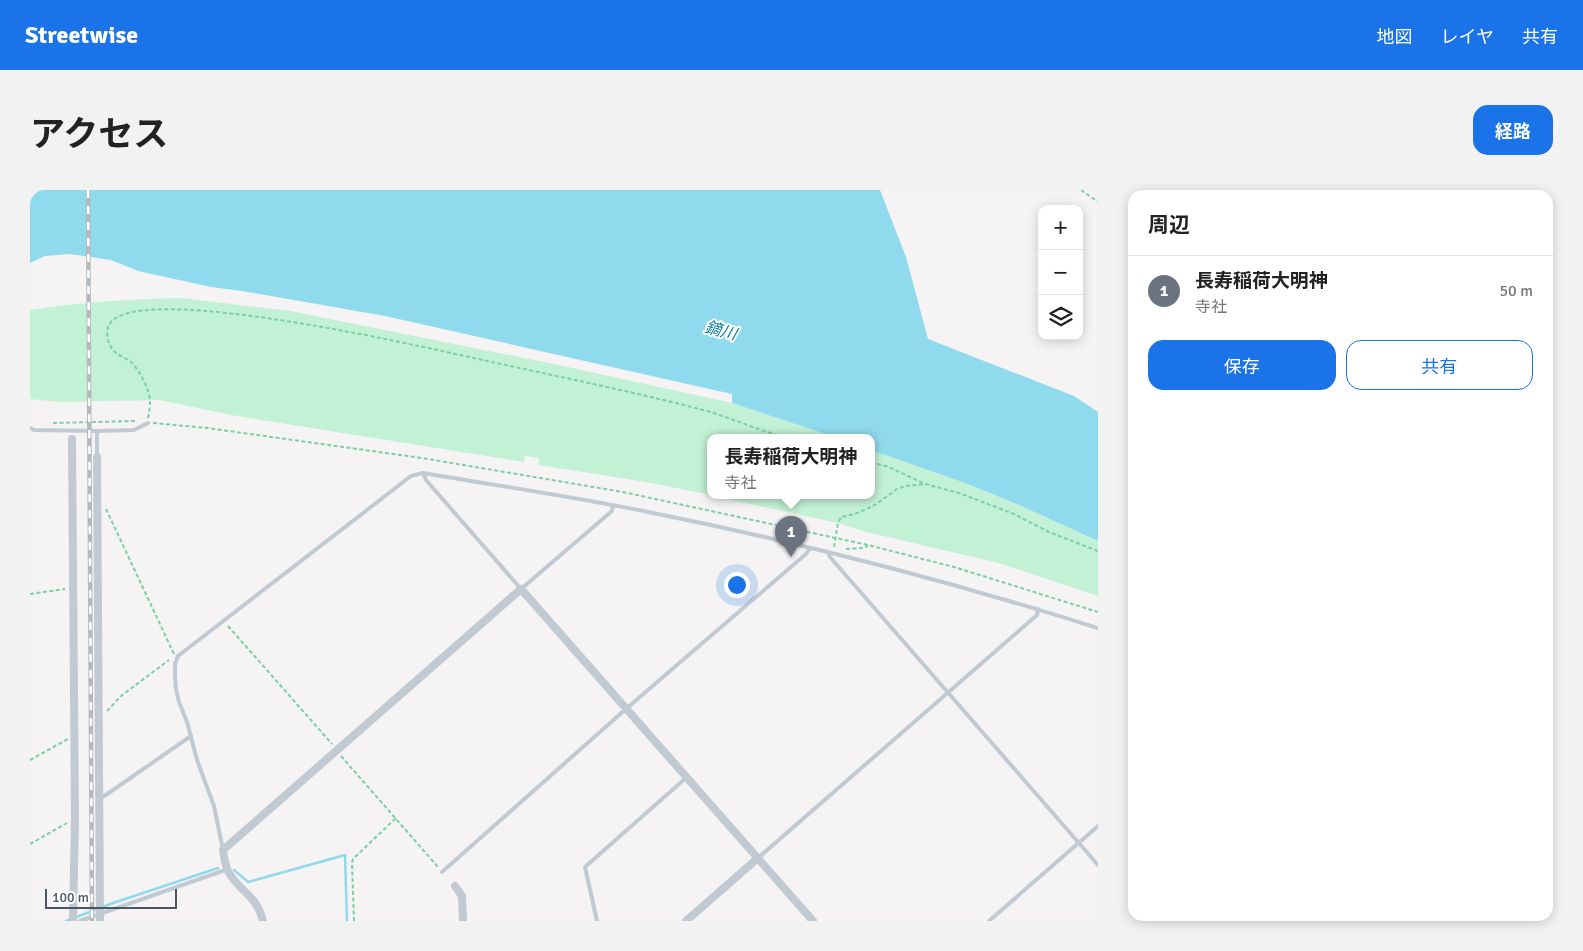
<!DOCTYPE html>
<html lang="ja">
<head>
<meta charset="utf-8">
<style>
  :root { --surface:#fff; --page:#f2f2f2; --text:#222; --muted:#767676; --line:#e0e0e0; --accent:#1a73e8 }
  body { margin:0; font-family:Signika,"Noto Sans JP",sans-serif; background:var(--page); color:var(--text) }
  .controls { position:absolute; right:15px; top:15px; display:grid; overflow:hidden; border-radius:10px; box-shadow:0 2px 12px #0003 }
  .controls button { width:45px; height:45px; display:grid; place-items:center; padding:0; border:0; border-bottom:1px solid var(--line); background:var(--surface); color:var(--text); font:25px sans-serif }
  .scale { position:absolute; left:15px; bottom:12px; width:132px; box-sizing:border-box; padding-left:5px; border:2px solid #4a5661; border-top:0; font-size:14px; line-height:18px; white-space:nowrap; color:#4a5661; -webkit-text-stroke:4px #fff; paint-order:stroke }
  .you { position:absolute; left:706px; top:394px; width:18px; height:18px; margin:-12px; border:4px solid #fff; border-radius:50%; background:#1a73e8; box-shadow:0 0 0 8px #1a73e833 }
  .badge { display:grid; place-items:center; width:32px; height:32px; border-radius:50%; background:var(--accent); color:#fff; font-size:16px; font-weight:700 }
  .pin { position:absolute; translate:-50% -41px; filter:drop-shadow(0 1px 2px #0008) }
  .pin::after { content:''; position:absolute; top:26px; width:18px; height:15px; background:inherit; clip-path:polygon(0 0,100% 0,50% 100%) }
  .popup { position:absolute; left:677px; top:244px; width:168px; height:65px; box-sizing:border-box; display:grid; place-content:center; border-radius:10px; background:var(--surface); filter:drop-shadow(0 1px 4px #0005); font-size:16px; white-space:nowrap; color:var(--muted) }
  .popup b { font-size:19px; color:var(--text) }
  .popup::after { content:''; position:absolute; left:50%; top:100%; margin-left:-10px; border:10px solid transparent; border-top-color:var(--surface) }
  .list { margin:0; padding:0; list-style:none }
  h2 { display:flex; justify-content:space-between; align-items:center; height:65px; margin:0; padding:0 20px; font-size:21px }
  h2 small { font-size:16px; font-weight:400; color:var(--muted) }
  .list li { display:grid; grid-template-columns:32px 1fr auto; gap:15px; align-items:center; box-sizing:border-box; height:70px; padding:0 20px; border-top:1px solid var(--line) }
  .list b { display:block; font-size:19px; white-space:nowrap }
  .list p { margin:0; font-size:16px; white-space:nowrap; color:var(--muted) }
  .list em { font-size:16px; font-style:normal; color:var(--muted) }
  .actions { display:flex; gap:10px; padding:15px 20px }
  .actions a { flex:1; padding:11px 0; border:1px solid var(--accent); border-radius:15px; text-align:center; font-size:18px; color:var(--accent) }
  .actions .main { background:var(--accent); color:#fff }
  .icon { flex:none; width:28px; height:28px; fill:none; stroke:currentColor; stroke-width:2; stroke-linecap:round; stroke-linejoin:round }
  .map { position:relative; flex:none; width:1068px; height:731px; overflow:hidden; border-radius:15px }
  header { display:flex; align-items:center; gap:30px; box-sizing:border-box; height:70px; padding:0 25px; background:var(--accent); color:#fff }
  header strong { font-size:24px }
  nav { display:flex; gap:28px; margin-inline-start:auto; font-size:18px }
  .intro { display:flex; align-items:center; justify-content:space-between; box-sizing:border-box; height:120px; padding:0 30px }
  h1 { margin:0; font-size:35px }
  .button { padding:12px 22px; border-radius:15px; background:var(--accent); color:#fff; font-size:18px; font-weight:700 }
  main { display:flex; gap:30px; padding:0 30px }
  aside { flex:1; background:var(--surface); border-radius:15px; box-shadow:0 2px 12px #0003 }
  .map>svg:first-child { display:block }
</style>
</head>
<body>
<header>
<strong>Streetwise</strong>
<nav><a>地図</a><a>レイヤ</a><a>共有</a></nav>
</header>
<div class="intro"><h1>アクセス</h1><a class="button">経路</a></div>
<main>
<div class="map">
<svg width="1068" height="731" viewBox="0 0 1068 731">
  <rect width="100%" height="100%" fill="#f5f3f3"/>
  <!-- green -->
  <g fill="#c3f1d5">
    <path d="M152 108 260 121 529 175 702 213 808 248H681V305L616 292 509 275V268L495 266 494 272 201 225 130 210 29 212 0 209V120C50 112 101 109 152 108Z"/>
    <path d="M841 260 935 293 989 315 1068 351V406L969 373 836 342 808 333 683 306H841Z"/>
  </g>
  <!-- water -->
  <path fill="#90daee" d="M0 0H850L876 67 898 149 1044 206 1068 222V351L989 315 935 293 841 260V248H808L702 213V204L355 126 212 101 181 97 108 81 81 70 40 64 15 66 0 73Z"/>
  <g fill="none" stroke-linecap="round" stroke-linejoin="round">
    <!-- stream -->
    <g stroke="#90daee" stroke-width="2.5">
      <path d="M204 680 218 692 315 665 317 731"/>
      <path d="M36 731 83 713 188 678"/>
    </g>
    <!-- path -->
    <g stroke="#7ad0a6" stroke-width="2" stroke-dasharray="4 2.5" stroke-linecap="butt">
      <path d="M1051 0 1068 12"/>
      <path d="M118 228C119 223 120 217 120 212 120 200 110 181 101 172 96 168 89 166 84 161 78 155 75 143 79 135 104 87 419 163 471 174 540 189 609 203 677 221 704 229 730 241 758 248"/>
      <path d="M23 233 106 231"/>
      <path d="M123 233 177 238 392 268 593 302 838 355 924 377 1068 422"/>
      <path d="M841 272 859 277 895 294 929 303 984 324 1019 342 1068 361"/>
      <path d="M76 319 144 464"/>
      <path d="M804 357 808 333 811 327 825 324 845 315 867 299 876 296 895 294"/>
      <path d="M816 359 833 358 838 356"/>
      <path d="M0 404 35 399"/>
      <path d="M198 436 302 554"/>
      <path d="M77 521 91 506 139 470"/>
      <path d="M311 566 408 677"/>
      <path d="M0 570 38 549"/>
      <path d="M0 654 37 633"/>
      <path d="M324 731 322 673 323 669 366 628"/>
    </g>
    <!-- lane -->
    <g stroke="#c1cad2" stroke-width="4">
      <path d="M0 238 4 240 67 241 104 240 118 233"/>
      <path d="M67 267V241"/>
      <path d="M393 283 396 290 491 399 582 321 583 315"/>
      <path d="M798 362 800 367 1068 675"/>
      <path d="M70 609 161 546"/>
      <path d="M193 660 184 616 167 570 157 532 149 512 146 499 145 485V474L148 466 381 286 393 283C469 296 547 307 623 323 773 353 922 392 1068 438"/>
      <path d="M728 668 1007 425 1008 419"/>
      <path d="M412 682 597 518 776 364 780 358"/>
      <path d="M50 731 198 679"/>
      <path d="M567 731 555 677 657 587"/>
      <path d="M959 731 1068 636"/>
    </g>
    <!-- street -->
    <g stroke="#c1cad2" stroke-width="8">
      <path d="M42 249 45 628 43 731"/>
      <path d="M67 267 70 731"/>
      <path d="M425 696 432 706 433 731"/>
      <path d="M233 731C226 704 211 703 199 683 195 676 194 668 193 660L491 399 783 731"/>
      <path d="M656 731 728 668"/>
    </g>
    <defs>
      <path id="rail" d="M58 0 62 731"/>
    </defs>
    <!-- rail casing -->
    <use href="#rail" stroke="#b5b8bd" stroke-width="4.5"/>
    <!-- rail -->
    <use href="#rail" stroke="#fff" stroke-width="2.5" stroke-dasharray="8" stroke-linecap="butt"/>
  </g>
  <g text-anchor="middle" stroke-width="4" stroke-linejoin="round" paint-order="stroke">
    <!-- water labels -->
    <g font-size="16" font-style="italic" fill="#0c7c9b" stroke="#fff">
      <text transform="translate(691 140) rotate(15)" y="6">鏑川</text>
    </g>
  </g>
</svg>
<div class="controls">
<button>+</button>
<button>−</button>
<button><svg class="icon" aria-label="layers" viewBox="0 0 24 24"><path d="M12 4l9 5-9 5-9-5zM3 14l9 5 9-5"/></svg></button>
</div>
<div class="scale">100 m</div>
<div class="you"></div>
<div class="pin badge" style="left:761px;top:367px;background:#6b7280">1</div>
<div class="popup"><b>長寿稲荷大明神</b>寺社</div>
</div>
<aside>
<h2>周辺<small></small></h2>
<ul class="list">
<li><span class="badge" style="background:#6b7280">1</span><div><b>長寿稲荷大明神</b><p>寺社</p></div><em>50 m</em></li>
</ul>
<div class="actions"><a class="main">保存</a><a>共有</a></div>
</aside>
</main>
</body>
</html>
